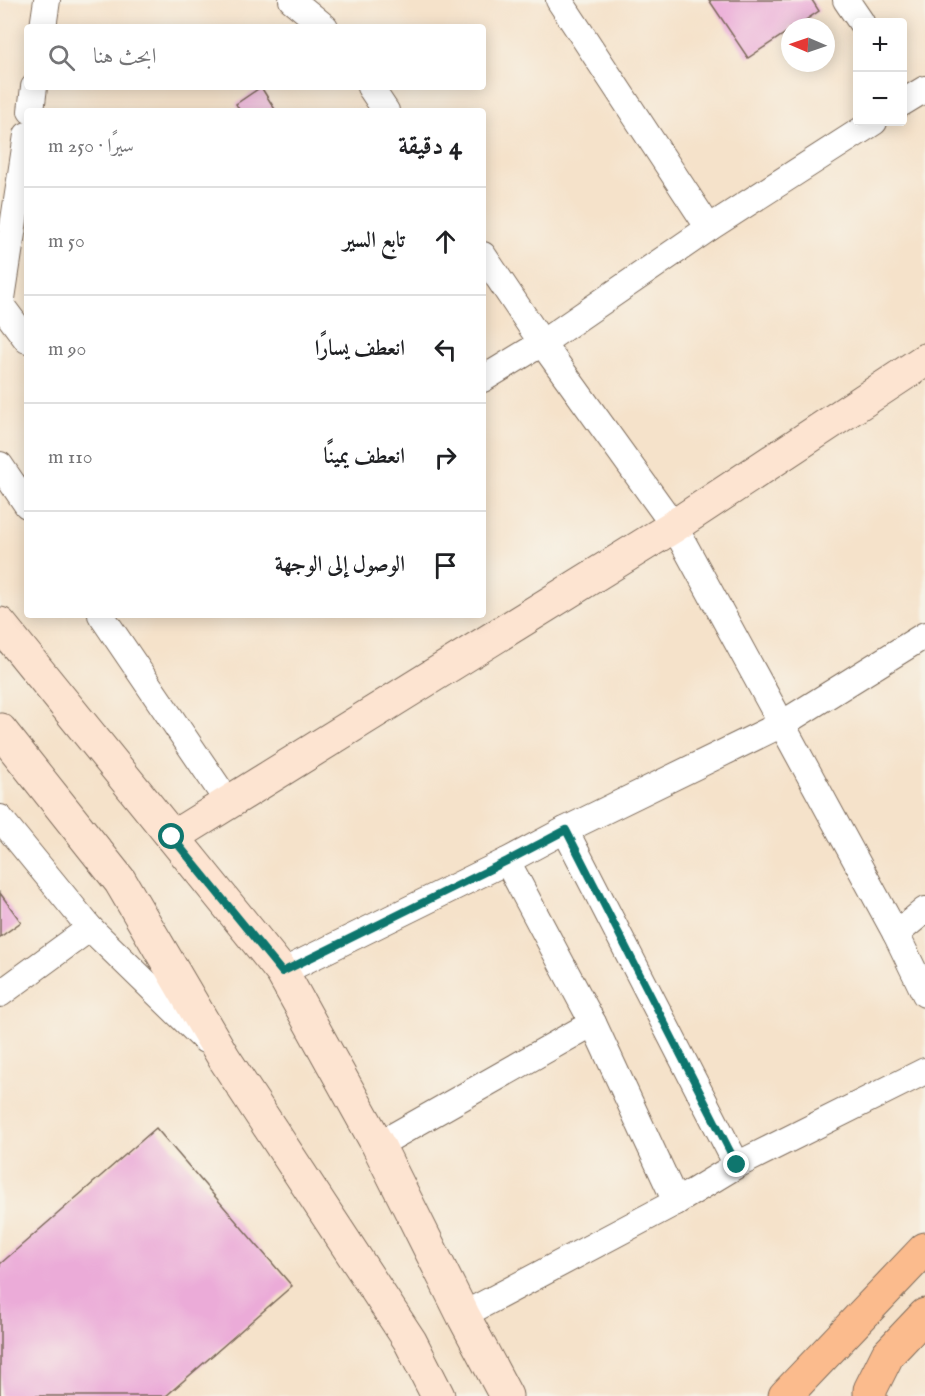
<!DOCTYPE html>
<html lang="ar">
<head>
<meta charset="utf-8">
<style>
  :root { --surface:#fff; --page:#f6f6f6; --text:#202124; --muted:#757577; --line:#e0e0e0 }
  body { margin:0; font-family:"IM FELL English",Amiri,serif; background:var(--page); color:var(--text); direction:rtl }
  .controls { position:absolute; right:18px; top:18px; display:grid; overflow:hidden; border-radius:6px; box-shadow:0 3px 15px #0003 }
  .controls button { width:54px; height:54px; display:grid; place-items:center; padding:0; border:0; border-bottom:2px solid var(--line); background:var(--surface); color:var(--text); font:30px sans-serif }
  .compass { position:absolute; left:781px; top:18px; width:54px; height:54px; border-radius:50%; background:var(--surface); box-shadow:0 3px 15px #0003; rotate:272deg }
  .stop { position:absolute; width:18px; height:18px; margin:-14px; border:4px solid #0f766e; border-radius:50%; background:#fff }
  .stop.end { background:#0f766e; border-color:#fff; box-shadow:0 2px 6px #0008 }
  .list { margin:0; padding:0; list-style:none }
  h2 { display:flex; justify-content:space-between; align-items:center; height:78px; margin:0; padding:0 24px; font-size:26px }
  h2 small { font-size:20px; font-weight:400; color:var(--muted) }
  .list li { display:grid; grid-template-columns:39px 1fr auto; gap:18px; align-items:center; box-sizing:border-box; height:108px; padding:0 24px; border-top:2px solid var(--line) }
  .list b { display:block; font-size:22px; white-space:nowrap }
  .list em { font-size:20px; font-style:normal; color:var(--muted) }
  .icon { flex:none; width:33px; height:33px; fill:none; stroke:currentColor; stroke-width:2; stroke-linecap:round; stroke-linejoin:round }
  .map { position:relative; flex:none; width:925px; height:1396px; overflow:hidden; direction:ltr }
  .search { position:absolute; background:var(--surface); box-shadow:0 3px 15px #0003; left:24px; top:24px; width:462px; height:66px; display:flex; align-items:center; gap:15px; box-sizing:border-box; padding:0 21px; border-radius:6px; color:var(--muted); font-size:22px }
  .panel { position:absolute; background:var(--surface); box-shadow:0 3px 15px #0003; left:24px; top:108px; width:462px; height:510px; border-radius:6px; direction:rtl }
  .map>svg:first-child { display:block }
</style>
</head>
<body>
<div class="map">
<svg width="925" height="1396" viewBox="0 0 925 1396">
  <rect width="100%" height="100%" fill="#f7f3e8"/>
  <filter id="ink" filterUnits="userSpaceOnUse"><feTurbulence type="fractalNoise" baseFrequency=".0167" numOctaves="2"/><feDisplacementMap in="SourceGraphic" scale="12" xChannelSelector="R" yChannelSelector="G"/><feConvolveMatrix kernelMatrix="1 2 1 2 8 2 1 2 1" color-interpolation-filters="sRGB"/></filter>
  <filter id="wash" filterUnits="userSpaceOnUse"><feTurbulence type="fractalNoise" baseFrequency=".008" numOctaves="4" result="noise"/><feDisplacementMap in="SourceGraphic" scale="24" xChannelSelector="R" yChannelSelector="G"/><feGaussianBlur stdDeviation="1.35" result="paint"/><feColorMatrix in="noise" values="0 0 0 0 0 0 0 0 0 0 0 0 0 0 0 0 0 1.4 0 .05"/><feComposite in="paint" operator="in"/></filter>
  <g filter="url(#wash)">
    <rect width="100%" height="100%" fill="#f5e2ca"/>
    <g id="blocks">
      <!-- building -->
      <g fill="#ebabd8">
        <path d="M709 0H812L819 11 795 27H790V30L748 58Z"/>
        <path d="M261 87 276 111H240L236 104Z"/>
        <path d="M0 893 21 922 0 937Z"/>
        <path d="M156 1128 292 1286 166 1396H0V1264Z"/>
      </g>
    </g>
  </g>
  <g filter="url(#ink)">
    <use href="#blocks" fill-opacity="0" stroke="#7c6a5a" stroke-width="1.5"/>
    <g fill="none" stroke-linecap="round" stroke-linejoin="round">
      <defs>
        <g id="street">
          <path d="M292 0 325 27"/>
          <path d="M559 0 709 228"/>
          <path d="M846 0 861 22"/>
          <path d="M43 27 47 0"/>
          <path d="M370 87 386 111"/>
          <path d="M902 103 925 89"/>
          <path d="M31 111 34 87"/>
          <path d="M27 135 1 305 27 340"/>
          <path d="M483 255 542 343 674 526 896 934 925 994"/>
          <path d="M483 379 542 343 709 228 874 122"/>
          <path d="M0 465 27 505"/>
          <path d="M101 615 228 802"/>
          <path d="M0 818 90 928 205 1040"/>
          <path d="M565 830 737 1165"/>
          <path d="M507 861 593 1023"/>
          <path d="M896 934 925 910"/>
          <path d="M282 972 507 861 565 830 782 724 925 635"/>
          <path d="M0 994 90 928"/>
          <path d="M378 1145 593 1023 676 1202"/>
          <path d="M463 1315 676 1202 737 1165 925 1071"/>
        </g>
        <g id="secondary">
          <path d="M0 624 282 972 378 1145 463 1315 506 1396"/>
          <path d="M0 730 120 881 224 1058 410 1341 438 1396"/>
          <path d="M173 837 674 526 925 360"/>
        </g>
        <g id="primary">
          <path d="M785 1396 925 1249"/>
          <path d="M870 1396V1390L888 1354 925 1315"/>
        </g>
      </defs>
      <!-- street casing -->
      <use href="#street" stroke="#7c6a5a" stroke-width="28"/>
      <!-- secondary casing -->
      <use href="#secondary" stroke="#7c6a5a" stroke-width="35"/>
      <!-- primary casing -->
      <use href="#primary" stroke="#7c6a5a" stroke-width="35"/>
      <!-- street -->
      <use href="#street" stroke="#fff" stroke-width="26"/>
      <!-- secondary -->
      <use href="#secondary" stroke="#fde4d1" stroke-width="33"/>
      <!-- primary -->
      <use href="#primary" stroke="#fbbb8d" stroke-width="33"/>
    </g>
  </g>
  <g fill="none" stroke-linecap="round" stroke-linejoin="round" filter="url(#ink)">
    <!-- route -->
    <path stroke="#0f766e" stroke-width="8" d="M172 837 282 972 507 861 566 830 737 1165"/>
  </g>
</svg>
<div class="controls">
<button>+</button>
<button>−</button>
</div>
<svg class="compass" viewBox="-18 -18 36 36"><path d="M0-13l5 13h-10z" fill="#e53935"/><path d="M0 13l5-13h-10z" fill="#757577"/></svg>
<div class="stop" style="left:172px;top:837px"></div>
<div class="stop end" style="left:737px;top:1165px"></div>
<div class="search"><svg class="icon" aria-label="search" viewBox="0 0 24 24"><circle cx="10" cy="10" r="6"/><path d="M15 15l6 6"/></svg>ابحث هنا</div>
<section class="panel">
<h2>4 دقيقة<small>سيرًا · 250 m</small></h2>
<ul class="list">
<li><svg class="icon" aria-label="ahead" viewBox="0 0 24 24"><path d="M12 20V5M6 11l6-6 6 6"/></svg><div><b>تابع السير</b></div><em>50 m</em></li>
<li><svg class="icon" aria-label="left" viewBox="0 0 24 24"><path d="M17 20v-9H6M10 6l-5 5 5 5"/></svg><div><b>انعطف يسارًا</b></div><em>90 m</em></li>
<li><svg class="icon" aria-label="right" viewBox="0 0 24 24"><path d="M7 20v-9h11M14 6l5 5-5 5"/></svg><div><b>انعطف يمينًا</b></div><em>110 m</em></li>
<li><svg class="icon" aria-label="arrive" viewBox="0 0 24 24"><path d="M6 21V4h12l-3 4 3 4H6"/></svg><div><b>الوصول إلى الوجهة</b></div></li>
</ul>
</section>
</div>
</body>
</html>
